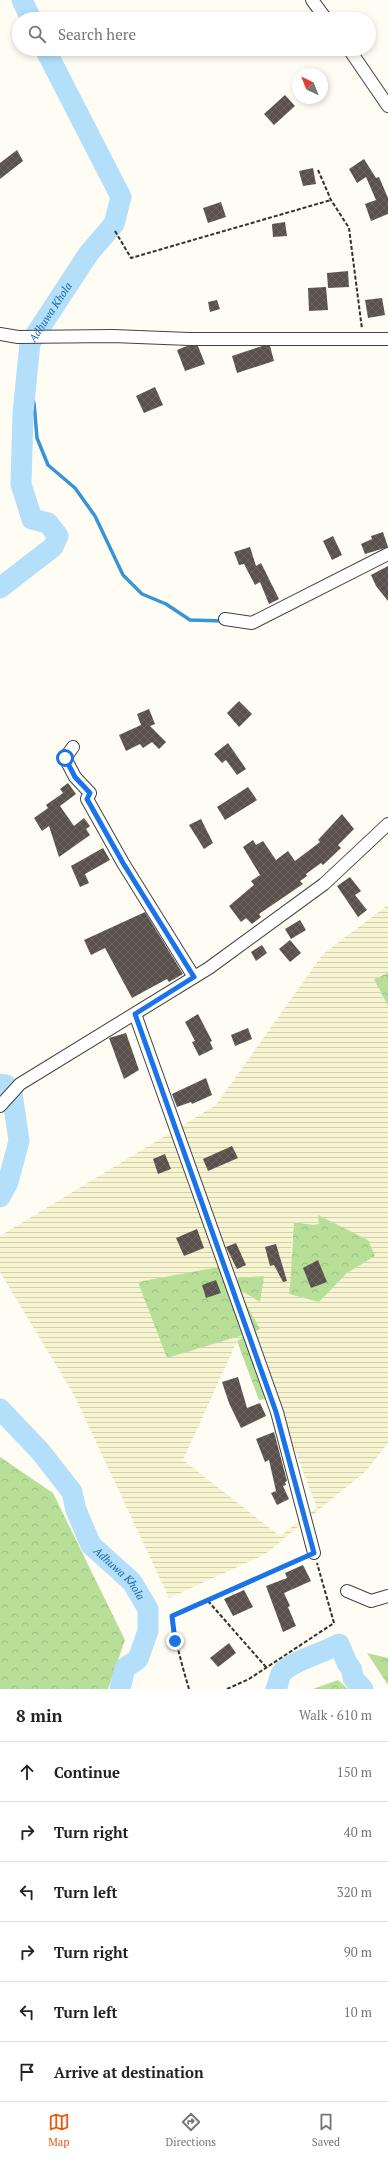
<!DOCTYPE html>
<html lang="en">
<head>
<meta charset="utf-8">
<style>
  :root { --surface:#fff; --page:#f2f2f2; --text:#222; --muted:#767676; --line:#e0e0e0; --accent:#ea580c }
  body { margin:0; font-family:"PT Serif",serif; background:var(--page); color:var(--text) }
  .compass { position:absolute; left:292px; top:68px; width:36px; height:36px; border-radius:50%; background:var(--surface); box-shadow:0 2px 6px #0003; rotate:317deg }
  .stop { position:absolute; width:12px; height:12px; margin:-9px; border:3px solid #1a73e8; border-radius:50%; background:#fff }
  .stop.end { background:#1a73e8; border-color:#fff; box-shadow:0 1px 4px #0008 }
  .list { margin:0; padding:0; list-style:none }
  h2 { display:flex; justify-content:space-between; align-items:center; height:52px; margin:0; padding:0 16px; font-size:17px }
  h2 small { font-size:13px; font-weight:400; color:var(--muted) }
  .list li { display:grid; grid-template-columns:26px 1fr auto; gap:12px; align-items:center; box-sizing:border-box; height:60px; padding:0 16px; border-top:1px solid var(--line) }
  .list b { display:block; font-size:15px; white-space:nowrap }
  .list em { font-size:13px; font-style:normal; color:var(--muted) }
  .icon { flex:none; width:22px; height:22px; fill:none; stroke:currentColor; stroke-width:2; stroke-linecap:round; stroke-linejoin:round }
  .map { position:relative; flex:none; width:388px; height:1689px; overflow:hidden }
  .search { position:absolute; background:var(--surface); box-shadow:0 2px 6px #0003; left:12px; right:12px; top:12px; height:44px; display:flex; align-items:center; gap:10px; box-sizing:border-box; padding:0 14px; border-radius:22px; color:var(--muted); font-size:15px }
  .sheet { height:412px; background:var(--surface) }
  nav { display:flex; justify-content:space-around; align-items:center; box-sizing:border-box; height:56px; border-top:1px solid var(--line); background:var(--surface); font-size:11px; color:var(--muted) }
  nav a { display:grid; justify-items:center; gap:2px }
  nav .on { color:var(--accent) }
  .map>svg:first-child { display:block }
</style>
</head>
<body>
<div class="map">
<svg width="388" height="1689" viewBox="0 0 388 1689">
  <defs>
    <pattern id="farmland-rules" width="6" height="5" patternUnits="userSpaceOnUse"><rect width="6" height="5" fill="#f7f4d1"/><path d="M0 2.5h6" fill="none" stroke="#d3d0b2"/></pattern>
    <pattern id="forest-crowns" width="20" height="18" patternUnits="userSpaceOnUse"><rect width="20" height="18" fill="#b7df98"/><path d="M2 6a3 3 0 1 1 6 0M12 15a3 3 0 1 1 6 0" fill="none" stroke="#9cbe82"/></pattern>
    <pattern id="building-cross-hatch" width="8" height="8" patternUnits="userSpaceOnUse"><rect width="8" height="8" fill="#5a514c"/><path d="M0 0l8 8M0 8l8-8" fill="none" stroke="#6d6561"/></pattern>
  </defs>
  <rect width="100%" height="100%" fill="#fffdf3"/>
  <!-- farmland -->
  <path fill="url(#farmland-rules)" fill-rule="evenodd" d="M388 905V973L374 979 388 1006V1443L366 1471 264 1555 169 1598 74 1395 0 1272V1236L216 1105 323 954ZM318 1216 375 1256 347 1273 319 1302 289 1294 293 1263 291 1252 294 1222 313 1225 319 1224ZM255 1331 275 1398 317 1508 280 1536 183 1460 237 1341Z"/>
  <!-- forest -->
  <g fill="url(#forest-crowns)">
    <path d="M388 973V1006L374 979Z"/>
    <path d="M318 1215 368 1240 375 1256 347 1273 319 1302 289 1294C292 1270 292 1246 294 1222L313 1225 319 1224Z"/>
    <path d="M224 1266 236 1287 238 1278 264 1276 260 1302 237 1288 260 1329 256 1331 275 1398 259 1400 237 1341 253 1332 167 1358 138 1282Z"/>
    <path d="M0 1457 53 1493 125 1640 108 1689H0Z"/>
    <path d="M367 1653 388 1658V1685Z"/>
    <path d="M338 1680 348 1689H313Z"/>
  </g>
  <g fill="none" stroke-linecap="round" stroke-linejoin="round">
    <!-- stream -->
    <path stroke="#3795d6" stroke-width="3.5" d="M26 385 34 403 37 438 48 465 75 488 95 516 123 575 142 594 166 604 190 620 223 621"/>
    <!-- river -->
    <g stroke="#b4dffa" stroke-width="21">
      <path d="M22 0 31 19"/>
      <path id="s1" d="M0 588 53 547 58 536 48 523 32 519 21 484 23 413 30 343 89 253 114 224 121 197 45 49"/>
      <path d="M0 1084 6 1085 12 1093 19 1141 8 1182 0 1197"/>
      <path id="s2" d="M0 1409 40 1451 72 1492 76 1510 91 1545 132 1582 148 1609V1631L138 1659 125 1668 120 1689"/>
      <path d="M276 1689C278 1685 279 1678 281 1674 290 1661 324 1653 339 1644L347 1663 352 1670 353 1678 363 1689"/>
    </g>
  </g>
  <!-- building -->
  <g fill="url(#building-cross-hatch)">
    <path d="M285 95 295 106 274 125 264 114Z"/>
    <path d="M17 150 23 161 0 179V163Z"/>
    <path d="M364 159 376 178 379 177 388 198V214L371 221 365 204 376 200 366 177 357 183 349 169Z"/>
    <path d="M313 168 316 184 303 186 299 171Z"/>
    <path d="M221 202 226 217 208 223 203 208Z"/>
    <path d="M285 222 287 236 273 237 272 224Z"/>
    <path d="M348 271 349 287 328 288 327 273Z"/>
    <path d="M326 287 328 310 309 311 308 288Z"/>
    <path d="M382 298 385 315 368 318 365 300Z"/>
    <path d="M217 300 220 309 210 312 208 302Z"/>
    <path d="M187 346H198L205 364 185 371 177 350Z"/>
    <path d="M262 346H270L274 361 237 373 232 356Z"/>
    <path d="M155 387 163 405 144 413 136 396Z"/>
    <path d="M383 532 388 547 365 554 361 544 372 539 371 536Z"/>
    <path d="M333 536 342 555 332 560 323 541Z"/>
    <path d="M250 547 256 566 261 563 279 599 269 604 260 582 255 585 244 564 239 565 234 552Z"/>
    <path d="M388 566V601L376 586 371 575Z"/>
    <path d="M239 701 252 714 239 727 227 713Z"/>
    <path d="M149 709 155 724 150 726 166 742 159 749 152 742 143 748 140 744 126 751 119 735 141 725 137 714Z"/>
    <path d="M228 743 246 769 237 775 226 760 222 763 214 754Z"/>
    <path d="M68 783 76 794 60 806 74 826 84 818 90 826 86 829 90 835 59 857 49 826 42 831 34 818 48 808 46 805 63 793 60 789Z"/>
    <path d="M248 787 257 800 225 820 217 807Z"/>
    <path d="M342 814 354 829 338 845 341 848 323 865 321 863 306 874 307 876 300 881 303 884 259 914 261 917 252 924 246 918 241 922 229 906 254 885 251 881 260 875 243 847 253 840 256 845 263 841 276 860 288 851 295 861 320 842 318 840Z"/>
    <path d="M201 819 213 843 204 849 189 825Z"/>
    <path d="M103 848 110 860 85 874 89 883 80 887 71 866Z"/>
    <path d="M350 877 361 891 355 895 367 910 358 917 337 886Z"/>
    <path d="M145 912 183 974 169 982 167 979 132 998 105 948 91 955 84 940Z"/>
    <path d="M300 920 306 930 291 939 285 929Z"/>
    <path d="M290 940 301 953 290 962 279 949Z"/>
    <path d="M262 945 267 953 256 961 251 952Z"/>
    <path d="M198 1014 212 1041 210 1042 213 1049 199 1056 192 1042 195 1041 185 1022Z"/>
    <path d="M248 1028 252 1039 235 1046 231 1035Z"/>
    <path d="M126 1033 139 1070 124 1079 109 1038Z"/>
    <path d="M206 1078 212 1095 192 1104 191 1102 177 1107 172 1094Z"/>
    <path d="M232 1146 238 1158 208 1171 203 1159Z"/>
    <path d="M165 1154 171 1169 158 1174 153 1159Z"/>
    <path d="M197 1229 204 1248 184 1256 176 1238Z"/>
    <path d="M236 1243 246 1265 237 1269 226 1247Z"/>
    <path d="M276 1244 287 1281 283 1282 274 1265 270 1266 265 1247Z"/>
    <path d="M318 1260 327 1282 311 1288 303 1268Z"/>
    <path d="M216 1280 221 1293 206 1298 202 1285Z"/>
    <path d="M238 1377 247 1408 260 1403 266 1416 241 1428 229 1403 222 1382Z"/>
    <path d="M274 1432 287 1481 285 1482 286 1485 283 1486 289 1499 277 1505 271 1493 276 1491 269 1460 265 1462 256 1439Z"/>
    <path d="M303 1565 311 1581 284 1593 290 1606 288 1607 296 1626 283 1632 266 1586 287 1578 285 1573Z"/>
    <path d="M244 1590 253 1607 233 1616 224 1599Z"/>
    <path d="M229 1643 236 1653 218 1667 210 1658Z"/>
  </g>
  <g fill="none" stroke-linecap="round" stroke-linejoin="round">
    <defs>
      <g id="minor">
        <path d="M312 0 326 19"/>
        <path d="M349 49 388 106"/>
        <path d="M0 334 18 337 113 336 189 339H388"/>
        <path d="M225 619 252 623 388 554"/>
        <path d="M73 747 65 758 75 777 90 793 87 799 123 863 194 977"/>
        <path d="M135 1014 277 1412 314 1553"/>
        <path d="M0 1106 20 1084 209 968 324 884 388 824"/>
        <path d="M347 1591 371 1601 388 1596"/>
      </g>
    </defs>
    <!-- minor casing -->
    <use href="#minor" stroke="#434343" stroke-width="14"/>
    <!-- path -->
    <g stroke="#323232" stroke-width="2" stroke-dasharray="4 2" stroke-linecap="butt">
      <path d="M318 170 331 200 349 228 362 329"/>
      <path d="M115 231 131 258 331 200"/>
      <path d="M208 1601 266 1667"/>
      <path d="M189 1689C182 1665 175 1641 172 1616L303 1557"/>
      <path d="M227 1689 249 1679 334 1623 317 1563"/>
    </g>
    <!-- minor -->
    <use href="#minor" stroke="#fff" stroke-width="12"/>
  </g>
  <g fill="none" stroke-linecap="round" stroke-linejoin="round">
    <!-- route -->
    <path stroke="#1a73e8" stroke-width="5" d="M65 758 75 777 90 793 87 799 123 863 194 977 135 1014 276 1412 314 1553 172 1616 175 1641"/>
  </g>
  <g text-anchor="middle" stroke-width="4" stroke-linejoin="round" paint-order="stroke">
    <!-- water labels -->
    <g font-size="11" font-style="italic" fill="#1066ab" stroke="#fff">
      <text dy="4" stroke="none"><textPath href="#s1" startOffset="327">Adhuwa Khola</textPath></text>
      <text dy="4" stroke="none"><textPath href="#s2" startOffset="207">Adhuwa Khola</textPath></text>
    </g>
  </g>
</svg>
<svg class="compass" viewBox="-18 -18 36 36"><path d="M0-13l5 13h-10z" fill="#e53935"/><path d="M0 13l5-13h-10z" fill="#767676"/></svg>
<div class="stop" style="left:65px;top:758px"></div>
<div class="stop end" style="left:175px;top:1641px"></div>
<div class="search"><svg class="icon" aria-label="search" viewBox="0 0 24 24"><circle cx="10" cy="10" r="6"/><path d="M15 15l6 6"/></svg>Search here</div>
</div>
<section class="sheet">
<h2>8 min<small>Walk · 610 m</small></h2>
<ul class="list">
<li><svg class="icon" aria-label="ahead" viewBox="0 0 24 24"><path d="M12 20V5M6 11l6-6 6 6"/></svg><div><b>Continue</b></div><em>150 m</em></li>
<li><svg class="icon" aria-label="right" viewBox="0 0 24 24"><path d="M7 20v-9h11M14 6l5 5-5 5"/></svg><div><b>Turn right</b></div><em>40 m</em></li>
<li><svg class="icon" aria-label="left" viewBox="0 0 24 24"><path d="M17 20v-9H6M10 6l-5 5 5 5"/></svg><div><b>Turn left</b></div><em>320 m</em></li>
<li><svg class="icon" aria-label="right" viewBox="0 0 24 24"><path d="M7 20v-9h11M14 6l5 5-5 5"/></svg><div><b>Turn right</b></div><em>90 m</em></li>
<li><svg class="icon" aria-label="left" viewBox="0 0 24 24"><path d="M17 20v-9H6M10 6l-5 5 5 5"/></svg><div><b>Turn left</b></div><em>10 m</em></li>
<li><svg class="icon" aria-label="arrive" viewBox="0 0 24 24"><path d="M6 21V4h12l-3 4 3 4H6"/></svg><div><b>Arrive at destination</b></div></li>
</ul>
</section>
<nav>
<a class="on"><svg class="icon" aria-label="map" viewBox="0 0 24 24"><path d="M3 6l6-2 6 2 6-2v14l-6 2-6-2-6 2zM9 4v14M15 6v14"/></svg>Map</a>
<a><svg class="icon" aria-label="directions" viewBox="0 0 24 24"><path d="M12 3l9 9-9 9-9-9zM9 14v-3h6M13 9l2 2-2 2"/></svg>Directions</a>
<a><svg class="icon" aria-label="saved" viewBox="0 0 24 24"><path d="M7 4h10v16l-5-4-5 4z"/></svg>Saved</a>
</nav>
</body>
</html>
